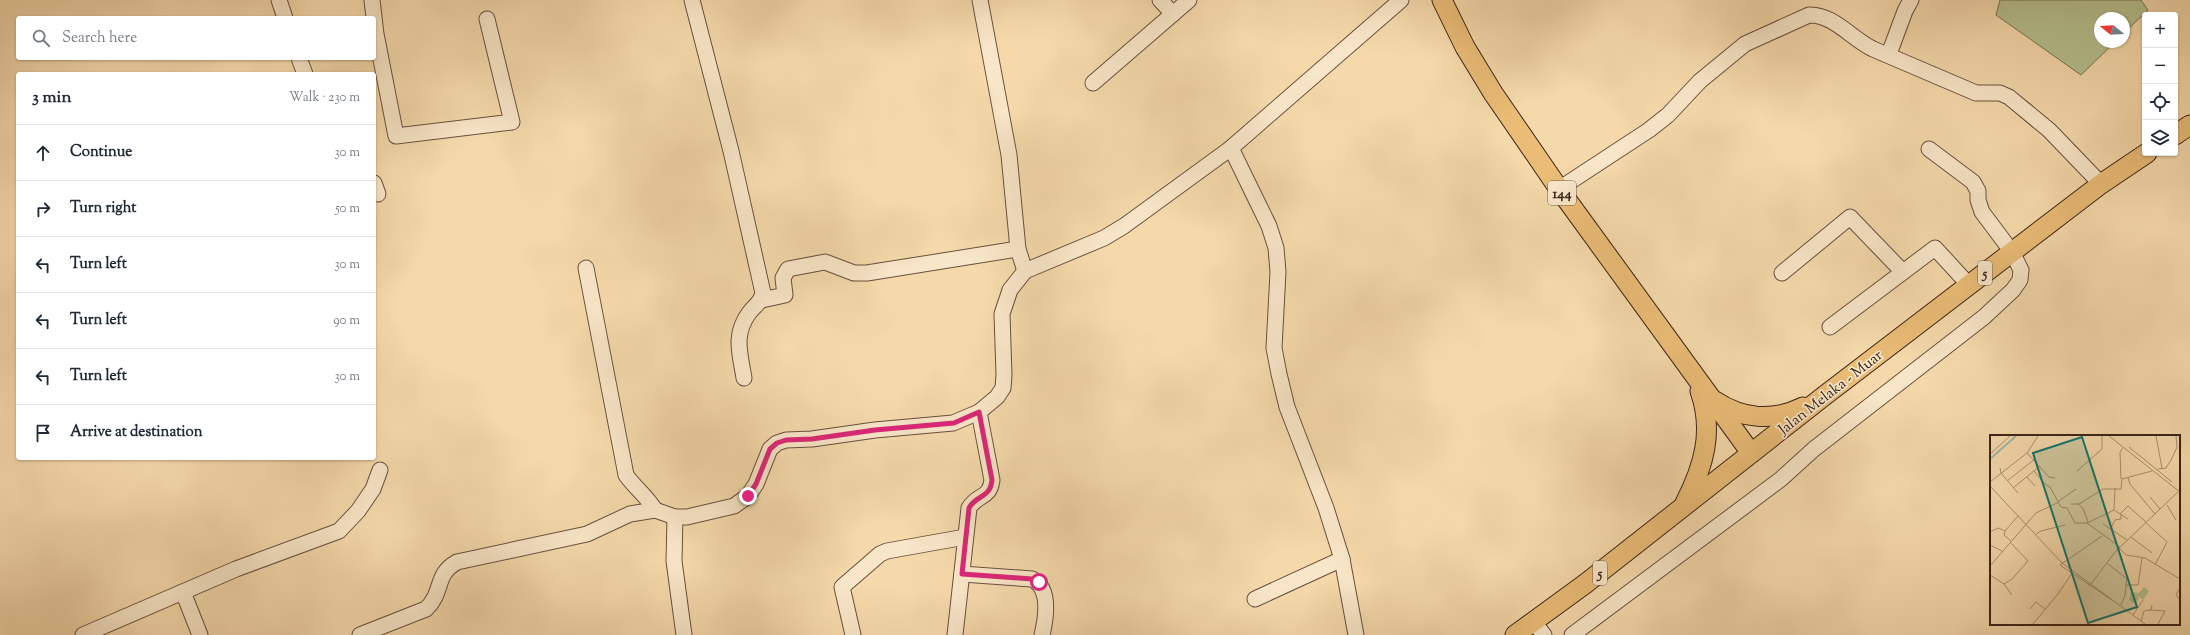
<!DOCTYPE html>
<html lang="en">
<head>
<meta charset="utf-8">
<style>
  :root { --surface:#fff; --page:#f2f2f3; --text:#1f2937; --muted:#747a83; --line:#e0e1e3 }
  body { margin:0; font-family:"Sorts Mill Goudy",serif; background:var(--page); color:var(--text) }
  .controls { position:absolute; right:12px; top:12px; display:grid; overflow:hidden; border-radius:4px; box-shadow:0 1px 3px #0004 }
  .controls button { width:36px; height:36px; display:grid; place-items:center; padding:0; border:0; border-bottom:1px solid var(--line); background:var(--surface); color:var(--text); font:20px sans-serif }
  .compass { position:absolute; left:2094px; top:12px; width:36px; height:36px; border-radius:50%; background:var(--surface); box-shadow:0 1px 3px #0004; rotate:288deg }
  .stop { position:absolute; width:12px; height:12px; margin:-9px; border:3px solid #db2777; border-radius:50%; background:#fff }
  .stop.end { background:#db2777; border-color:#fff; box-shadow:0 1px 4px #0008 }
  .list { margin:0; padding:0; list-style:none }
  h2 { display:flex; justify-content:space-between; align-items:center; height:52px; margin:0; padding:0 16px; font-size:17px }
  h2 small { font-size:13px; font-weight:400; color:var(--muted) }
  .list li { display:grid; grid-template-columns:26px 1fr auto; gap:12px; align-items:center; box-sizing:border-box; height:56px; padding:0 16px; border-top:1px solid var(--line) }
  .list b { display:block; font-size:15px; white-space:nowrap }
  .list em { font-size:13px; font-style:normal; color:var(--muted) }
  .icon { flex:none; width:22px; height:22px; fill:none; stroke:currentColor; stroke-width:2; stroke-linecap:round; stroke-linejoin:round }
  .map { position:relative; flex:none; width:2190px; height:635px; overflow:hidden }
  .search { position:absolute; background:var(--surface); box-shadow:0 1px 3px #0004; left:16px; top:16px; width:360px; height:44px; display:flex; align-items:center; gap:10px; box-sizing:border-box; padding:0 14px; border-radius:4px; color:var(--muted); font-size:15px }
  .panel { position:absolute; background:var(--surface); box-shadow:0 1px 3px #0004; left:16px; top:72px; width:360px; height:388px; border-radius:4px }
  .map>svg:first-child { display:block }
</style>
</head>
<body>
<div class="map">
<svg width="2190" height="635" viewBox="0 0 2190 635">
  <rect width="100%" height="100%" fill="#f5d9ab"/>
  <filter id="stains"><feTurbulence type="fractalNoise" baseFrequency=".005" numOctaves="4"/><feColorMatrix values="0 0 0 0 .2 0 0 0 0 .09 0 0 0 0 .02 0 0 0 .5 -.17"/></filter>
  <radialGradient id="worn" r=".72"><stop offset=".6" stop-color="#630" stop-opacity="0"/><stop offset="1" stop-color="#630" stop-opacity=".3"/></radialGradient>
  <!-- green -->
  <path fill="#b5c08e" stroke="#777253" d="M2000 0H2141L2148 10 2124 33V18H2100V42H2115L2081 75 1996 15Z"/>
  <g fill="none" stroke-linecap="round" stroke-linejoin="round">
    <defs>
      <g id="minor">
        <path d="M279 0 285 18"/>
        <path d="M372 0 376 34 396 136 512 122 487 19"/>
        <path d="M692 0 731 151 763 293C761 303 755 305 749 313 733 335 740 353 744 378"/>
        <path d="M980 0 1009 155 1018 249 1025 271"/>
        <path d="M1160 0 1173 14"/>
        <path d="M1889 54 1905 11 1911 0"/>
        <path d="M299 58 305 74"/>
        <path d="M1093 83 1189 0"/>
        <path d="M1231 148 1269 226 1276 248 1278 272 1274 348 1279 374 1287 407 1326 508 1342 559 1356 635"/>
        <path d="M374 183 378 194"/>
        <path d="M1559 189 1649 130 1668 115 1700 81 1745 44 1809 15C1833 14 1852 39 1873 49L1976 93H2000L2009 97 2049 130 2101 184"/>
        <path d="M586 268 626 475C635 488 647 496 655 510"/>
        <path d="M1782 273 1850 217 1903 272"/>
        <path d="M762 300 785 295 783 278 788 269 825 262 854 273H867L1018 249"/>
        <path d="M1830 327 1935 248 1969 285"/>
        <path d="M675 517 674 561 684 635"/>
        <path d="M962 574 1032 579C1051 588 1046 618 1042 635"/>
        <path d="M183 592 200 635"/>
        <path d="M1255 599 1342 559"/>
        <path d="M1534 622 1544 635"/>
        <path d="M83 635 236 569 339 531 358 511 373 489 380 470"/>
        <path d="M360 635 426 609C444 592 434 575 457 562L587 534 630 514 655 510 675 517H687L734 506 748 496 756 484 770 449 777 443 786 440 812 439 875 430 953 423 979 412 997 397 1003 388 1004 375 1002 314 1010 290 1025 271 1104 238 1124 226 1231 148 1401 0"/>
        <path d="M853 635 842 587 880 554 887 551 965 537"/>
        <path d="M955 635 969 508C977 494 990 499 992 480L979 412"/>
        <path d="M1572 635 1781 479 1814 449 1984 317 2013 290 2020 280 2021 270 2012 252 1982 212 1978 200V191L1973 182 1929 149"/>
      </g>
      <g id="major">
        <path d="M1442 0 1465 47 1493 93 1559 189 1751 453"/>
        <path d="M2175 135 2190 125"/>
        <path d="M1715 401C1742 419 1773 422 1803 407"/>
        <path d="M1685 503C1704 466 1714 431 1700 391"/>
        <path d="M1515 635 1585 584 1824 396 2101 184 2147 153"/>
      </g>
    </defs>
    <!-- minor casing -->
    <use href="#minor" stroke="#68503d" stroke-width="17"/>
    <!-- major casing -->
    <use href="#major" stroke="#392318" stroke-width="21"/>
    <!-- minor -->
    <use href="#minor" stroke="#f8e6c8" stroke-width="15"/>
    <!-- major -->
    <use href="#major" stroke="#eabc76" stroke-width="19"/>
  </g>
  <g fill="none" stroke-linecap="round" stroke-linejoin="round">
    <!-- route -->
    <path stroke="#db2777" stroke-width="5" d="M748 496 756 484 770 449 777 443 786 440 812 439 875 430 954 423 979 412 992 480C990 499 977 494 969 508L962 574 1032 579 1039 582"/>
  </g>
  <g text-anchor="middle" stroke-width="3.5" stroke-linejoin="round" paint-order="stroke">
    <!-- shield labels -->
    <g fill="#f8e6c8" stroke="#725e4d" stroke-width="1">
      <rect x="1548" y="181" width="28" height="24" rx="3"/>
      <rect x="1978" y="261" width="14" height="24" rx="3"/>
      <rect x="1593" y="561" width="14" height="24" rx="3"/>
    </g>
    <g font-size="14" font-weight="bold" fill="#392318">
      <text x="1562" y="198">144</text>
      <text x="1985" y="278">5</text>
      <text x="1600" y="578">5</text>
    </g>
    <!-- street labels -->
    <g font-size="15" fill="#392318" stroke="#f8e6c8">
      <text transform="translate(1830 392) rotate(-38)" y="5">Jalan Melaka - Muar</text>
    </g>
  </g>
  <!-- overview -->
  <g transform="translate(1990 435)">
    <rect width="190" height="190" fill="#f5d9ab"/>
    <path d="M154 152 159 156 153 165 148 161 149 164 145 169 139 165 141 157 149 158Z" fill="#b5c08e"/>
    <path fill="none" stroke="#9cbaa9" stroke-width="2" d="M0 24 26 1"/>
    <path fill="none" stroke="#aa9070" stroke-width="1" d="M119 1 190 57M166 1 172 33M139 12 182 47M37 18 59 42 65 43M37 18 48 1M0 19 20 1M10 33 11 38 28 58M168 34 176 33 181 25 187 12 186 1M44 36 56 50 60 52 71 72 77 73 85 88H97L130 112M87 36 112 14V1M37 42 45 51M138 43 140 49 165 79M131 44 130 17 133 13M17 46 45 24M0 47 37 18M0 51 72 128 155 189M23 53 50 31M160 62 170 74M69 66 86 54M81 69H89L113 54H131L132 44 162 36M88 69 93 73 98 87M177 70 186 85M124 75 138 84M130 79 138 71 156 87M97 88 124 75 125 53M156 88 177 107 165 130M113 89 137 105M121 93 125 85 131 84V79M15 96 14 100 21 106M0 97 8 93 15 96 28 81M46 99 51 96 75 90M112 101 70 130 122 165M141 102 162 118M0 110 12 116M129 113 136 120 155 123 190 144M117 128 137 144 135 160 131 170M0 131 46 78 69 67M0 140 14 149 22 144 38 126 20 107M14 149 22 160M101 149 125 117 190 55M135 150H148L152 123M190 153 186 160 190 165M40 174 46 167 55 174M161 175 175 176 168 189M143 180 153 165M151 186 154 176 161 175 162 170M43 189 68 159 82 138"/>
    <path fill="#0f766e" fill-opacity="0.15" stroke="#0f766e" stroke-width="2" d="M92 2 147 172 98 188 43 18Z"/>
    <rect width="190" height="190" fill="none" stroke="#392318" stroke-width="2"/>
  </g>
  <rect width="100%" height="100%" filter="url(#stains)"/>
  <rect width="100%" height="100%" fill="url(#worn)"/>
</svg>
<div class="controls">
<button>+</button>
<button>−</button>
<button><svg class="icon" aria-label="locate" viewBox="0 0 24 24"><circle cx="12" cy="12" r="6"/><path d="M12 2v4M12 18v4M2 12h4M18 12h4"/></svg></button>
<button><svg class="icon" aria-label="layers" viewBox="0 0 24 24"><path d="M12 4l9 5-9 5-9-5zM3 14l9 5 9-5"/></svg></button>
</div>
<svg class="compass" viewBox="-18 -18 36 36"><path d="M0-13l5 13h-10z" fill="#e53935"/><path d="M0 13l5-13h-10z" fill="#747a83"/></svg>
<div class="stop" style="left:1039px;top:582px"></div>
<div class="stop end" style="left:748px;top:496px"></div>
<div class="search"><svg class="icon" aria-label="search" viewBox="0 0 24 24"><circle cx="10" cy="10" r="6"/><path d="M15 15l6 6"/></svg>Search here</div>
<section class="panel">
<h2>3 min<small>Walk · 230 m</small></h2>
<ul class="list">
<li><svg class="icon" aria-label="ahead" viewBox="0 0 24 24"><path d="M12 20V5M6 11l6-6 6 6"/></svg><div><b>Continue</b></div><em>30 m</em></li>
<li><svg class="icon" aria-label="right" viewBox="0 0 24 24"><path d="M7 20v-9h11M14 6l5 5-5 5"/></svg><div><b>Turn right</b></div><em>50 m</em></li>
<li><svg class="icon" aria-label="left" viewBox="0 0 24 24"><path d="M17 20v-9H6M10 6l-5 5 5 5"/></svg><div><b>Turn left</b></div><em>30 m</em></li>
<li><svg class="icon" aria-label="left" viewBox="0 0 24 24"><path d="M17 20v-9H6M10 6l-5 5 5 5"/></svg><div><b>Turn left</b></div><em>90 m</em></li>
<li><svg class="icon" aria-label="left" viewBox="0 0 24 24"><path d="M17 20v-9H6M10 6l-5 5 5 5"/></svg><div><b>Turn left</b></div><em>30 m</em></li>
<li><svg class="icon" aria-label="arrive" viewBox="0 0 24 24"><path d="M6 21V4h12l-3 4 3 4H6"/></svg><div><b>Arrive at destination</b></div></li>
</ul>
</section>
</div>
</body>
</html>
